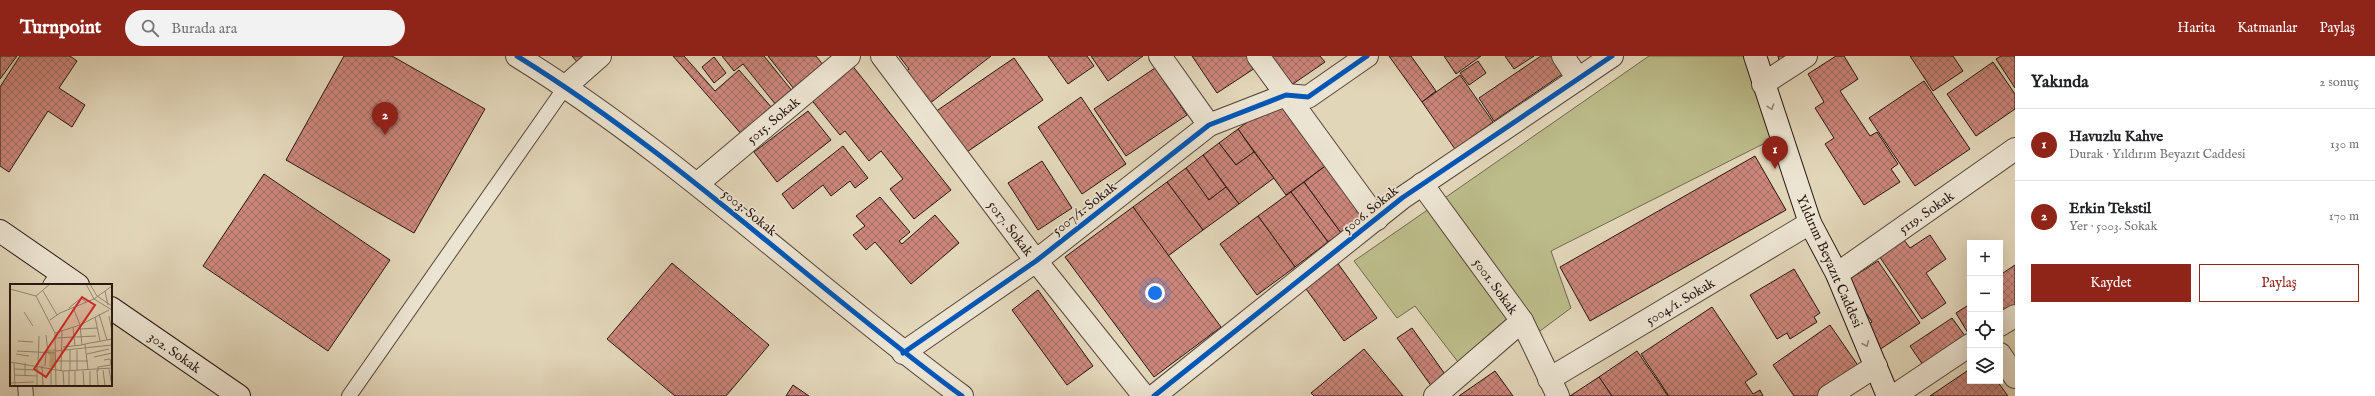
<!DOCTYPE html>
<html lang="tr">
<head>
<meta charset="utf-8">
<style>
  :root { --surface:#fff; --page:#f2f2f2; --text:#202124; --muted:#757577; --line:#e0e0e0; --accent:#8f2418 }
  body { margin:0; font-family:"IM FELL English",serif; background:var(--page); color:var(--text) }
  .controls { position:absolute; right:12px; bottom:12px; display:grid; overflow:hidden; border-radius:0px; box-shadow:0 4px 16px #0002 }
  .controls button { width:36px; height:36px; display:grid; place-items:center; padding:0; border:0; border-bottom:1px solid var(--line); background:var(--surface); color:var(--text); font:20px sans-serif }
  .you { position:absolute; left:1155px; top:237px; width:14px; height:14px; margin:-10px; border:3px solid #fff; border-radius:50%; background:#1a73e8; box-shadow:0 0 0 6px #1a73e833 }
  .badge { display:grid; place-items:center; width:26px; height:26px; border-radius:50%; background:var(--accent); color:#fff; font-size:13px; font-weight:700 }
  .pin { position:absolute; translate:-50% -33px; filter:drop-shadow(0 1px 2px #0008) }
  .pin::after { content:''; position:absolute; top:21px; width:14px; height:12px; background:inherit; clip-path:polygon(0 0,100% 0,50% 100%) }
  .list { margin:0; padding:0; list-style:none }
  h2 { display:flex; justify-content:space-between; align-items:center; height:52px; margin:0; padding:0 16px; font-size:17px }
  h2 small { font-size:13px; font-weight:400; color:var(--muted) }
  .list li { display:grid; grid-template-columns:26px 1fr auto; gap:12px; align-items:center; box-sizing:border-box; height:72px; padding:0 16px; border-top:1px solid var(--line) }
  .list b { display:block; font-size:15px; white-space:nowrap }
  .list p { margin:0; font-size:13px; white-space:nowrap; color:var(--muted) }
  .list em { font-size:13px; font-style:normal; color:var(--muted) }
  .actions { display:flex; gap:8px; padding:12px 16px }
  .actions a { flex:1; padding:9px 0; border:1px solid var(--accent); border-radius:0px; text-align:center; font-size:14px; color:var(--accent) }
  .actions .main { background:var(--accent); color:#fff }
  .icon { flex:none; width:22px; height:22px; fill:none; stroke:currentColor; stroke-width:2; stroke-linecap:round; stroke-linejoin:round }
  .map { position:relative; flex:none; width:2015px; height:340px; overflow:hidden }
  header { display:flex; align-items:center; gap:24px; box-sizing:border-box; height:56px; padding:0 20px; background:var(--accent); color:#fff }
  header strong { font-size:19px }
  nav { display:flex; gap:22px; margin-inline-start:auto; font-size:14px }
  .search { width:280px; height:36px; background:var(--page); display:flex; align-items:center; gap:10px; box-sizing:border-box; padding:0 14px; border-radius:22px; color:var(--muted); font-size:15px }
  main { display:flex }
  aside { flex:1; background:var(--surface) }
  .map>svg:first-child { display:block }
</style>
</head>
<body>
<header>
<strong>Turnpoint</strong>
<div class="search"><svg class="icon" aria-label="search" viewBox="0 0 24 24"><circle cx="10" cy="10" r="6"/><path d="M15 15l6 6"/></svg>Burada ara</div>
<nav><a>Harita</a><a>Katmanlar</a><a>Paylaş</a></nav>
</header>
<main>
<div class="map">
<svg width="2015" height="340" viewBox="0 0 2015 340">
  <defs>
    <pattern id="building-cross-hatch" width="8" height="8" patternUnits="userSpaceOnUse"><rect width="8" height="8" fill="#cb867b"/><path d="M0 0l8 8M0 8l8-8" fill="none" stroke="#a56d63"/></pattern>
  </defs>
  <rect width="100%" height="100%" fill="#e2d6b9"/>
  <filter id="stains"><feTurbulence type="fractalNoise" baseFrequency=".005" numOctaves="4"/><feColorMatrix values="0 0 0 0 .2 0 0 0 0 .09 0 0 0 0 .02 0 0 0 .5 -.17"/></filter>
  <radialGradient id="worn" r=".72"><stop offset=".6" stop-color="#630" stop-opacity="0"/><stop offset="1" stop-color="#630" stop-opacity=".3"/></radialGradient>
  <!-- park -->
  <path fill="#bcbc8a" stroke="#726a4e" d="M1649 0H1745L1771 84 1551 195 1571 252 1540 275 1522 249 1458 306 1415 250 1397 262 1354 205Z"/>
  <!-- building -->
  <g fill="url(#building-cross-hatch)" stroke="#281711">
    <path d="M0 0H17L0 23Z"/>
    <path d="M20 0H70L77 5 59 32 85 49 72 71 48 55 9 116 0 110V31Z"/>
    <path d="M344 0H392L485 53 414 177 286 104Z"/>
    <path d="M572 0H585L578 7Z"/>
    <path d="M673 0H684L715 35 739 14 773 53 743 80Z"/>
    <path d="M722 0H764L793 36 776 49 743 8 734 15Z"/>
    <path d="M768 0H816L824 10 794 33Z"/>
    <path d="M899 0H991L929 48 904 17 909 13Z"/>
    <path d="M1048 0H1087L1094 10 1068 28Z"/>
    <path d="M1091 0H1143L1108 25Z"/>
    <path d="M1192 0H1247L1255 12 1217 37Z"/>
    <path d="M1270 0H1320L1325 6 1290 30Z"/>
    <path d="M1389 0H1411L1436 35 1422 46Z"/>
    <path d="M1444 0H1481L1456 18Z"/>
    <path d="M1505 0H1534L1514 13Z"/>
    <path d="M1541 0H1553L1564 17 1494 65 1479 42Z"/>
    <path d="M1778 0H1786L1779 5Z"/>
    <path d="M1836 0H1844L1858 23 1840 35 1870 80 1877 76 1898 108 1891 113 1900 126 1864 149 1825 88 1834 82 1815 52 1824 46 1808 18Z"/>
    <path d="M1910 0H1953L1963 15 1933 35Z"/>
    <path d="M2001 0H2015V32L1996 3Z"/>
    <path d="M714 1 726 17 714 27 702 11Z"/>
    <path d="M1014 2 1043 44 964 98 935 56Z"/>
    <path d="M1478 5 1486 17 1469 29 1460 17Z"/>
    <path d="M1993 6 2015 38V53L1976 80 1947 38Z"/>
    <path d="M851 8 951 134 914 163 890 133 903 123 881 95 869 105 845 75 840 79 809 41Z"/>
    <path d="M1155 12 1187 59 1126 100 1094 53Z"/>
    <path d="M1460 19 1493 66 1455 93 1422 46Z"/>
    <path d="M1924 25 1970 93 1915 130 1869 62Z"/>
    <path d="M1081 41 1126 108 1082 138 1038 71Z"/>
    <path d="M1280 42 1328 108 1286 139 1238 73Z"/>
    <path d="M808 55 831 84 777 126 754 96Z"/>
    <path d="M1238 73 1254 96 1236 109 1219 87Z"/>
    <path d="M1219 87 1236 109 1254 96 1274 122 1239 148 1203 99Z"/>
    <path d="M843 90 868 122 855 132 850 125 831 140 823 129 793 153 782 138Z"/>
    <path d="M1203 99 1226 131 1209 144 1186 112Z"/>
    <path d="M1755 100 1786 154 1590 265 1560 211Z"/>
    <path d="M1042 105 1072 152 1038 174 1008 127Z"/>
    <path d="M1328 108 1366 159 1341 177 1304 126Z"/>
    <path d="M1186 112 1209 144 1226 131 1239 148 1203 174 1167 126Z"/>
    <path d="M264 118 390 204 328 295 203 210Z"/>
    <path d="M1167 126 1203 174 1168 200 1133 151Z"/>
    <path d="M1304 126 1341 177 1328 186 1291 136Z"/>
    <path d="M1291 136 1328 186 1295 211 1258 160Z"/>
    <path d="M880 141 910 176 899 185 902 188 935 159 959 187 911 228 875 186 866 194 853 179 865 170 856 160Z"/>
    <path d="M1133 151 1221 271 1154 321 1065 201Z"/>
    <path d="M1258 160 1295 211 1257 239 1220 188Z"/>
    <path d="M1930 179 1946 203 1926 217 1946 247 1922 263 1879 200 1904 184 1910 192Z"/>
    <path d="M1334 202 1377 262 1344 285 1301 226Z"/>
    <path d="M1878 205 1920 267 1879 294 1864 271 1872 266 1845 226Z"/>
    <path d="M672 207 769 289 726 340H675L607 283Z"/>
    <path d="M2015 209V256L2000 266V219Z"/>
    <path d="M1794 213 1820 257 1814 261 1817 266 1790 283 1787 277 1777 283 1750 239Z"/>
    <path d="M1038 234 1093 310 1067 329 1012 254Z"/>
    <path d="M1967 250 1970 254 1968 277 1956 257Z"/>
    <path d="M1712 251 1757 318 1745 326 1753 338 1760 334 1763 340H1669L1641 298Z"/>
    <path d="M1952 262 1965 280 1923 309 1910 290Z"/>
    <path d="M1830 269 1859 311 1817 340H1794L1773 309Z"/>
    <path d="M1412 272 1447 321 1432 331 1397 282Z"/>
    <path d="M1364 293 1403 340H1314L1311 337Z"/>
    <path d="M1637 295 1668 340H1612L1599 321Z"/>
    <path d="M1970 313V325H1997L2008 340H1930Z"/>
    <path d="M1495 315 1513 340H1459Z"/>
    <path d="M1599 321 1612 340H1570Z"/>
    <path d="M793 329 809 340H786Z"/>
  </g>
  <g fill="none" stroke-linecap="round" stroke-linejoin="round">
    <defs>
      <g id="lane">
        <path d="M50 229 59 216"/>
        <path d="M25 329 26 340"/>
        <path d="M349 340 566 30"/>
      </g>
      <g id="street">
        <path d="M517 0C676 98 811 229 962 340"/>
        <path d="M882 0 1036 205 1144 340"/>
        <path d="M1160 0 1209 69"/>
        <path d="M1258 0 1377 163"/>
        <path d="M1563 0 1578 23"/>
        <path d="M1763 28 1806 0"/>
        <path d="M566 30 600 0"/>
        <path d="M697 128 849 0"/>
        <path d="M1422 128 1522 265 1558 340"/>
        <path d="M1837 218 2015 93"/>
        <path d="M2000 269 2015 260"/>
        <path d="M903 297 1036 205 1209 69 1286 39 1308 41 1367 0"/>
        <path d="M2000 298 2015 321"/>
        <path d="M1549 323 1810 167"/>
        <path d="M1154 340 1402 142 1612 0"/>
        <path d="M1435 340 1522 265"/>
        <path d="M1829 340 1876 310"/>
        <path d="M1894 340 1970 289"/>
      </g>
      <g id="secondary">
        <path d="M1755 0 1810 167 1837 218 1888 340"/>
        <path d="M0 175 78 229"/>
        <path d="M111 252 239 340"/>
      </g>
    </defs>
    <!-- lane casing -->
    <use href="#lane" stroke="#56473b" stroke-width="16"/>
    <!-- street casing -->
    <use href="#street" stroke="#56473b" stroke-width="24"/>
    <!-- secondary casing -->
    <use href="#secondary" stroke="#281711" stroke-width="24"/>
    <!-- lane -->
    <use href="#lane" stroke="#ece4d2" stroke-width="14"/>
    <!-- street -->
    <use href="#street" stroke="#ece4d2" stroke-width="22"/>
    <!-- secondary -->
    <use href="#secondary" stroke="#ece4d2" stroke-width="22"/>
    <defs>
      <g id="cycleway">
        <path d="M517 0C676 98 811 229 962 340"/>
        <path d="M903 297 1036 205 1209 69 1286 39 1308 41 1367 0"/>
        <path d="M1154 340 1402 142 1612 0"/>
      </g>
    </defs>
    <!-- cycleway casing -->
    <use href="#cycleway" stroke="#ece4d2" stroke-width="8"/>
    <!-- cycleway -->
    <use href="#cycleway" stroke="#0057b8" stroke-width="5"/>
  </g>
  <!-- one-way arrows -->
  <defs><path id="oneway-chevron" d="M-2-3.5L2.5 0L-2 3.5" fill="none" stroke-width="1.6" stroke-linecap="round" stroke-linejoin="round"/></defs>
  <g stroke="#94887b">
    <use href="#oneway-chevron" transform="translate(1771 51) rotate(71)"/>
    <use href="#oneway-chevron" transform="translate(1866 288) rotate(67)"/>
  </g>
  <g text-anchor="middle" stroke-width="3.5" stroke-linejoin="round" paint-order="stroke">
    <!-- street labels -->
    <g font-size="14" fill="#281711" stroke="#ece4d2">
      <text transform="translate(773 64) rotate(-40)" y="5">5015. Sokak</text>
      <text transform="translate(1084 152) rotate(-38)" y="5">5007/1. Sokak</text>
      <text transform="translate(1370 153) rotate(-39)" y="5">5006. Sokak</text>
      <text transform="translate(750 156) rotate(39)" y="5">5003. Sokak</text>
      <text transform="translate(1926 156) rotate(-35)" y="5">5119. Sokak</text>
      <text transform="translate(1011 172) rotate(53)" y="5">5017. Sokak</text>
      <text transform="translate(1830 205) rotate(66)" y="5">Yıldırım Beyazıt Caddesi</text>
      <text transform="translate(1496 230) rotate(54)" y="5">5001. Sokak</text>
      <text transform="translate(1680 245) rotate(-31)" y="5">5004/1. Sokak</text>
      <text transform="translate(175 296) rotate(35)" y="5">302. Sokak</text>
    </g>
  </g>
  <!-- overview -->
  <g transform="translate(10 228)">
    <rect width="102" height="102" fill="#e2d6b9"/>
    <path d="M45 65V84L39 83 40 72 38 70V66Z" fill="#bcbc8a"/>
    <path fill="none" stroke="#988a76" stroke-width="1" d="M76 0 84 15 102 26M80 0 87 12 102 22M0 5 26 12 40 0M33 7 47 31M95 7 98 21M26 12 45 49 46 102M63 23 70 41 72 61M59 24 71 14 76 18M14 28 23 42M89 30 97 56M99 32 102 47M85 33 90 57M40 36 50 29 84 15 102 2M63 43 65 62M70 45 87 44M45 49 70 41 99 26M36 51 38 69M45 54 86 52M8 57 23 58M75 60 102 55M72 61 75 60 78 86M53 63 72 61M7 67 45 69M46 67 102 61M6 70 19 72M77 70 99 65M84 73 102 69M94 76 100 75 101 81M46 77H78M0 78 53 87 102 84M4 79 5 102M28 81 29 52M32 82 33 102M35 82 36 69M4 85 27 86M99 85 102 102M67 86V66M87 86 88 102M93 86 95 102M51 87 52 46M53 87 54 102M59 87V102M60 87V66M65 87V102M73 87 74 102M80 87V102M88 87V83L101 81M4 91 27 92M15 92V79M0 99 24 98M27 102V81M41 102V85"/>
    <path fill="#d62828" fill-opacity="0.15" stroke="#d62828" stroke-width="2" d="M72 13 85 21 36 93 24 85Z"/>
    <rect width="102" height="102" fill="none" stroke="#281711" stroke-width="2"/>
  </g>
  <rect width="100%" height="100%" filter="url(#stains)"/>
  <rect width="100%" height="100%" fill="url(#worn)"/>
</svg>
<div class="controls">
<button>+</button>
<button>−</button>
<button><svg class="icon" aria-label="locate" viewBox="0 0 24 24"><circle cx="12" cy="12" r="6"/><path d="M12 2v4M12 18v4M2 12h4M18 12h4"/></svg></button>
<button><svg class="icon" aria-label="layers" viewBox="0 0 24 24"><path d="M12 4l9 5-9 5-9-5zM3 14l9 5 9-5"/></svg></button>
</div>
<div class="you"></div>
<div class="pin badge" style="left:1775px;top:113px">1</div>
<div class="pin badge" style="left:385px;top:79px">2</div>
</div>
<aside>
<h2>Yakında<small>2 sonuç</small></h2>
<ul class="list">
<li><span class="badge">1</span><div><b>Havuzlu Kahve</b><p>Durak · Yıldırım Beyazıt Caddesi</p></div><em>130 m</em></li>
<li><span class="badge">2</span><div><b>Erkin Tekstil</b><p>Yer · 5003. Sokak</p></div><em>170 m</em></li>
</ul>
<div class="actions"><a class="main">Kaydet</a><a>Paylaş</a></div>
</aside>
</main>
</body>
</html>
